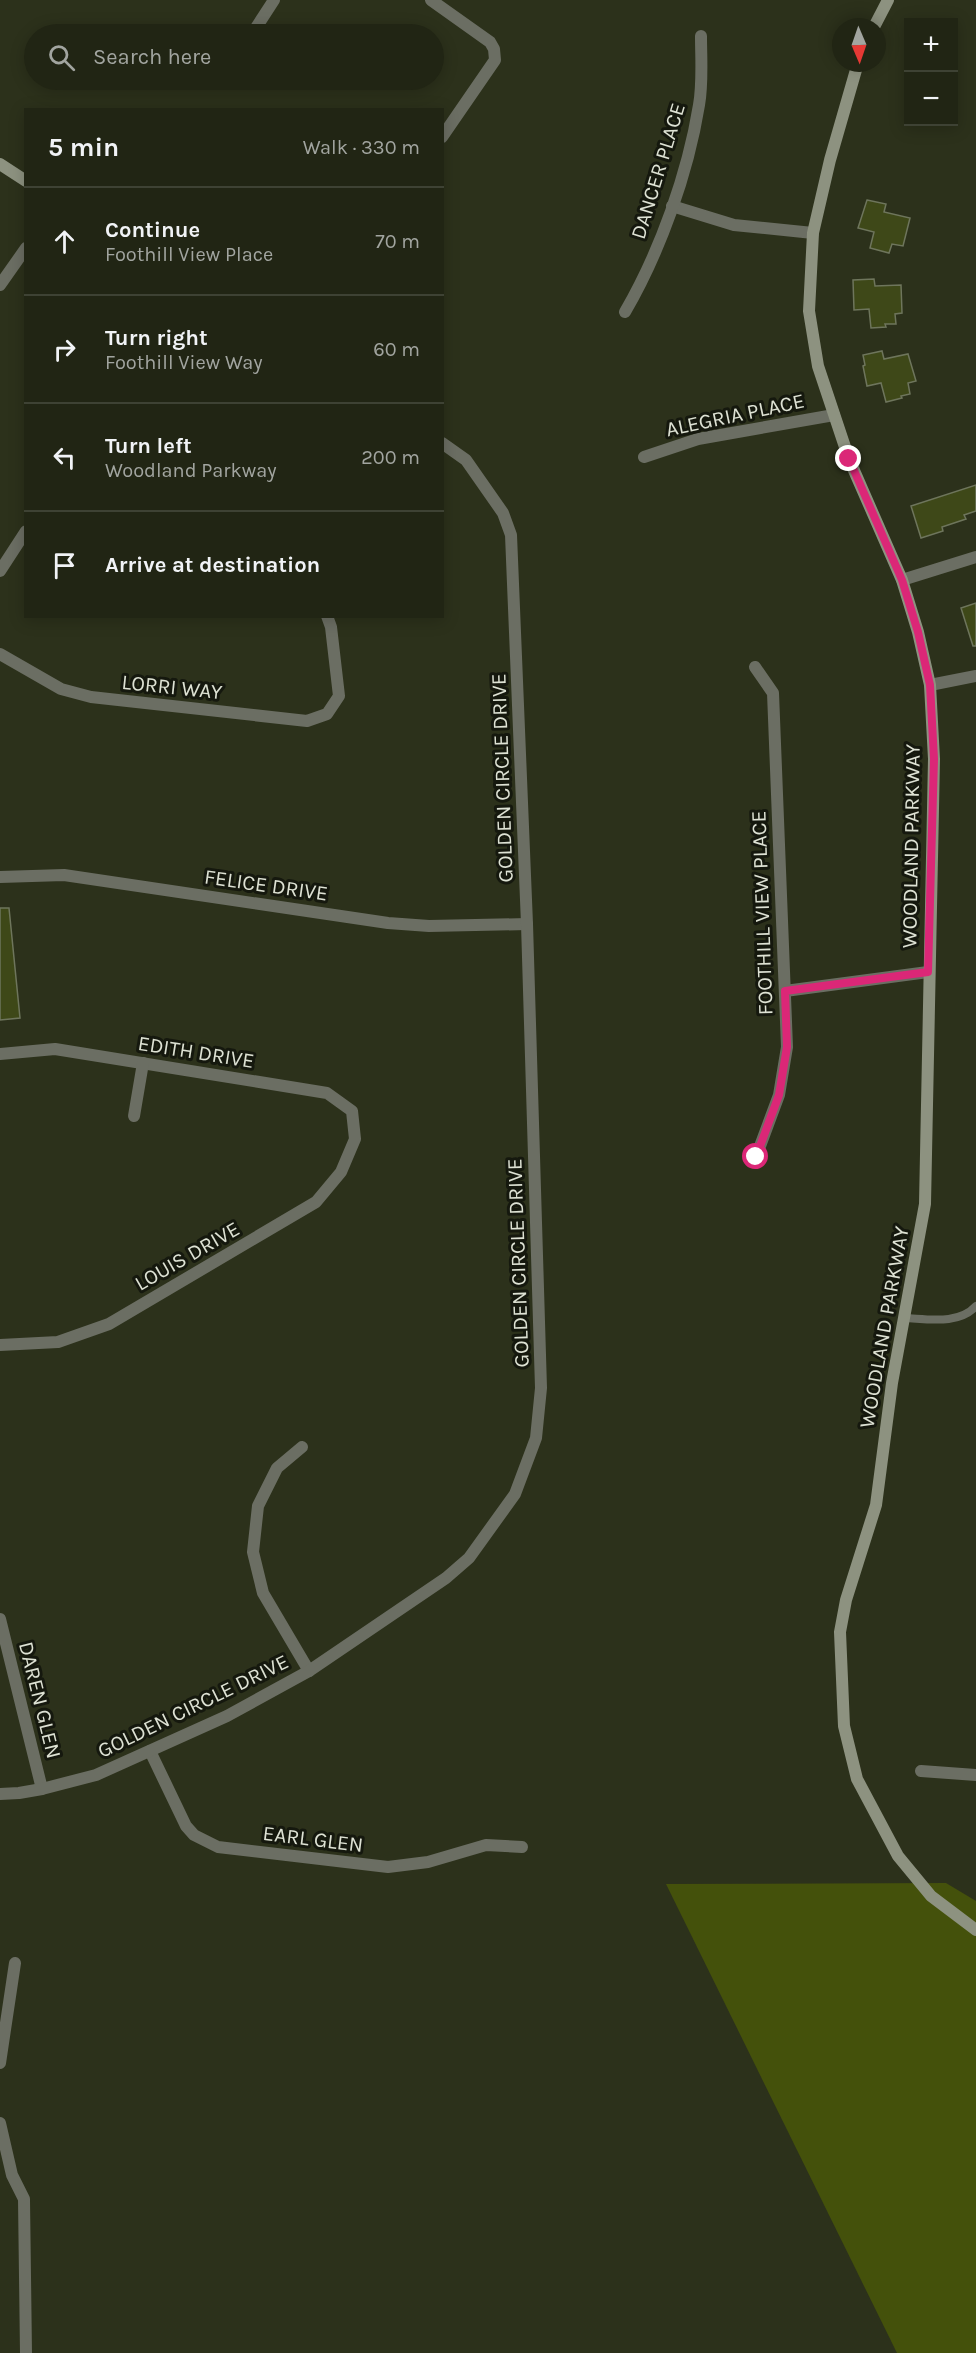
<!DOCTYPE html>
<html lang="en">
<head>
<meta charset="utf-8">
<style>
  :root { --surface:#212514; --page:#292d1d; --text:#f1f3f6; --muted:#a2a5a0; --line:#3e4234 }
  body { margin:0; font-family:Karla,sans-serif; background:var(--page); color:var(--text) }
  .controls { position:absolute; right:18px; top:18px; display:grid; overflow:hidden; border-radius:0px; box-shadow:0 3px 15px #0003 }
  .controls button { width:54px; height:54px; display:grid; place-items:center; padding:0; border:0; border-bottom:2px solid var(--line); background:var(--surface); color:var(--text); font:30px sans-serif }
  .compass { position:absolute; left:832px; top:18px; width:54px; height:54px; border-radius:50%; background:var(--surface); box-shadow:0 3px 15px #0003; rotate:178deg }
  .stop { position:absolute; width:18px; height:18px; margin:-14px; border:4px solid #db2777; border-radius:50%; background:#fff }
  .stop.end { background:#db2777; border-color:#fff; box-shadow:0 2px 6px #0008 }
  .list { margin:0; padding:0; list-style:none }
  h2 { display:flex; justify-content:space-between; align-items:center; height:78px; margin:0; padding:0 24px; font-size:26px }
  h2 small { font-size:20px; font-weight:400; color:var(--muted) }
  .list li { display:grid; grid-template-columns:39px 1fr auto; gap:18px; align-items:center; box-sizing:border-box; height:108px; padding:0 24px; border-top:2px solid var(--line) }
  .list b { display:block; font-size:22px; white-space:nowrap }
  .list p { margin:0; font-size:20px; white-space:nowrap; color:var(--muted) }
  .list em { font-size:20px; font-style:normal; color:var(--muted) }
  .icon { flex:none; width:33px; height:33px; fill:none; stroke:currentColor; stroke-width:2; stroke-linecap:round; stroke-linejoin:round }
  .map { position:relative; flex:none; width:976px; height:2353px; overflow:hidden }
  .search { position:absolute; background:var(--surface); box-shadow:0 3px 15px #0003; left:24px; top:24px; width:420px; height:66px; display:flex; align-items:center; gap:15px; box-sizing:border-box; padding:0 21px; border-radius:33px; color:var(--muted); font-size:22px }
  .panel { position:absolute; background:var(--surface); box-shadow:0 3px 15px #0003; left:24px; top:108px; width:420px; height:510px; border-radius:0px }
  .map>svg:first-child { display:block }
</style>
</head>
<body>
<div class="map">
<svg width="976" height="2353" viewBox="0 0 976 2353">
  <rect width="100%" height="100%" fill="#2c311b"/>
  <!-- green -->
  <path fill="#44510b" d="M946 1883 976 1901V2353H897L666 1884Z"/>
  <!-- building -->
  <g fill="#3e4818" stroke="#6e755c" stroke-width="1.5">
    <path d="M867 200 886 204 884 212 910 218 903 246 892 244 889 253 870 248 874 232 858 228Z"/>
    <path d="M874 279 875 286 901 285 902 313 895 314 896 324H885L886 327 871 328 869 309 854 310 853 280Z"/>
    <path d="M882 351 884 359 908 354 916 381 908 383 910 394 901 396 902 398 886 402 881 383 867 386 863 366 865 365 863 355Z"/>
    <path d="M976 485V511L964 515 966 519 942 527 943 531 921 538 911 506Z"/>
    <path d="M976 603V646H973L961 608Z"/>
    <path d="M0 908H9L20 1018 0 1020Z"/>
  </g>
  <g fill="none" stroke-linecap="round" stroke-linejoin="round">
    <!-- lane -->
    <path stroke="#6b6e63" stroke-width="8" d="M905 1318C928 1319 959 1325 976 1306"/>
    <!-- street -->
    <g stroke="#6b6e63" stroke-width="12">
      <path d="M431 0 490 42 494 49 495 60 442 137"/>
      <path d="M252 34 274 0"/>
      <path d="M672 206 734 225 813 233"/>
      <path d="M0 285 26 248"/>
      <path d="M625 312C660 252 688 173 699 105 703 83 701 58 701 36"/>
      <path d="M644 457 698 439 834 415"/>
      <path d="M0 571 26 531"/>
      <path d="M902 580 976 557"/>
      <path d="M0 654 61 689 91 697 307 721 327 714 339 696 331 627 327 616"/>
      <path d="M755 667 773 693 787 1047 779 1095 756 1157"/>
      <path d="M930 685 976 676"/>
      <path d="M0 877 64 875 388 923 429 926 527 924"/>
      <path d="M785 991 928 972"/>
      <path d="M0 1054 55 1049 327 1093 352 1111 355 1139 341 1172 316 1202 109 1324 58 1342 0 1345"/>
      <path d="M134 1116 143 1063"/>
      <path d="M302 1447 277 1468 258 1506 253 1552 263 1593 309 1671"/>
      <path d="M0 1619 42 1789"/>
      <path d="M150 1751 186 1826 194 1835 218 1847 388 1867 428 1862 486 1845 522 1847"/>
      <path d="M921 1771 976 1775"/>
      <path d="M0 1794 19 1793 42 1789 96 1775 227 1716 309 1671 446 1578 469 1558 515 1494 536 1438 541 1388 527 924 511 535 503 513 466 460 442 443"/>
      <path d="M0 2063 15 1963"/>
      <path d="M0 2123 12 2175 24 2199 26 2353"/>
    </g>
    <!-- secondary -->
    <g stroke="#8d9280" stroke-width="12">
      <path d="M874 27 888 0"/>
      <path d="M858 63 830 160 813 233 809 311 818 366 849 459 902 580 918 632 930 685 934 759 925 1204 892 1383 876 1505 846 1600 840 1632 844 1726 857 1779 898 1856 931 1896 976 1930"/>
      <path d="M0 164 26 181"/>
    </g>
  </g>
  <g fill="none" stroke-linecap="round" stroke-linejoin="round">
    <!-- route -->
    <path stroke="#db2777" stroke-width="8" d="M756 1157 779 1095 787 1047 785 991 928 972 934 759 930 685 918 632 902 580 849 459"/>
  </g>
  <g text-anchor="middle" stroke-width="6" stroke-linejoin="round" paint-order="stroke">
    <!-- street labels -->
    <g font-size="21" fill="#dee2d4" stroke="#15180e">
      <text transform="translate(658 171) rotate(-73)" y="7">DANCER PLACE</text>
      <text transform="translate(735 415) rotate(-12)" y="7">ALEGRIA PLACE</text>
      <text transform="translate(172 687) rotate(6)" y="7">LORRI WAY</text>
      <text transform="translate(502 778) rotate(-92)" y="7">GOLDEN CIRCLE DRIVE</text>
      <text transform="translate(911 846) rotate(-89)" y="7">WOODLAND PARKWAY</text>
      <text transform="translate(266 885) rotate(8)" y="7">FELICE DRIVE</text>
      <text transform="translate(762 913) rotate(-92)" y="7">FOOTHILL VIEW PLACE</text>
      <text transform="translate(196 1052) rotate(9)" y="7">EDITH DRIVE</text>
      <text transform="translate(187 1256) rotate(-30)" y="7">LOUIS DRIVE</text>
      <text transform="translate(518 1263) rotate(-92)" y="7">GOLDEN CIRCLE DRIVE</text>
      <text transform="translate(884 1327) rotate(-80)" y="7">WOODLAND PARKWAY</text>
      <text transform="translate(40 1700) rotate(76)" y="7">DAREN GLEN</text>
      <text transform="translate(193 1706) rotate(-26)" y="7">GOLDEN CIRCLE DRIVE</text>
      <text transform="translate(313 1839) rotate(7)" y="7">EARL GLEN</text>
    </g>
  </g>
</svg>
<div class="controls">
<button>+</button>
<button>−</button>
</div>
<svg class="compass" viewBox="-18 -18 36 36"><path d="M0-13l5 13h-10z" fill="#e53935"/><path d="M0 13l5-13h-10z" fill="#a2a5a0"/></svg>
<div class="stop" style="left:756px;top:1157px"></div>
<div class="stop end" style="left:849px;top:459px"></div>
<div class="search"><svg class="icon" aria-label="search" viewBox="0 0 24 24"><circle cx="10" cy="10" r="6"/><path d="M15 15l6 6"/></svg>Search here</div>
<section class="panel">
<h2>5 min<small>Walk · 330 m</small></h2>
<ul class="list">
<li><svg class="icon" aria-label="ahead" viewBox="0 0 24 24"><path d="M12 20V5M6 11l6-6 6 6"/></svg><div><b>Continue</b><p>Foothill View Place</p></div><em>70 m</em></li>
<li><svg class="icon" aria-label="right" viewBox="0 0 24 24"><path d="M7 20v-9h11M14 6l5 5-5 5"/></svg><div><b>Turn right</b><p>Foothill View Way</p></div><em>60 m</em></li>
<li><svg class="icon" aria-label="left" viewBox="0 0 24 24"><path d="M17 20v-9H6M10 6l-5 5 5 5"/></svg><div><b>Turn left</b><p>Woodland Parkway</p></div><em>200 m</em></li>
<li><svg class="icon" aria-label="arrive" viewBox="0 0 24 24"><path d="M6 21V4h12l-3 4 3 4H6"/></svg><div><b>Arrive at destination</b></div></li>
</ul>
</section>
</div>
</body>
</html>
